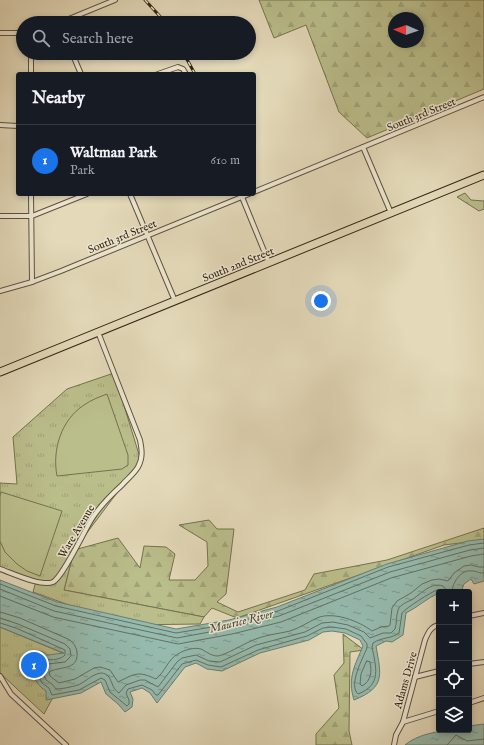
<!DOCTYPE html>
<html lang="en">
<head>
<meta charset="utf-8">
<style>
  :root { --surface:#171b24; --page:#242831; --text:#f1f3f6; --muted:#9ea1a6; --line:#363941; --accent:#1a73e8 }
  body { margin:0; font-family:"IM FELL English",serif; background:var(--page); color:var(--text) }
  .controls { position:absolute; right:12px; bottom:12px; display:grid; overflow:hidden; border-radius:4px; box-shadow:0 2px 6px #0003 }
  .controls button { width:36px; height:36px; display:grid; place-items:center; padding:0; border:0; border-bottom:1px solid var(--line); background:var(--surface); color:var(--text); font:20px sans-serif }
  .compass { position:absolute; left:388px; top:12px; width:36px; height:36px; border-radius:50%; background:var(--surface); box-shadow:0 2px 6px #0003; rotate:272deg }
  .you { position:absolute; left:321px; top:301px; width:14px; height:14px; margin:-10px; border:3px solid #fff; border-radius:50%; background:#1a73e8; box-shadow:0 0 0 6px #1a73e833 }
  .badge { display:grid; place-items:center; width:26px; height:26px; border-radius:50%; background:var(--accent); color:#fff; font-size:13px; font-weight:700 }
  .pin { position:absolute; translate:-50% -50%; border:2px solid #fff; box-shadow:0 1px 4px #0006 }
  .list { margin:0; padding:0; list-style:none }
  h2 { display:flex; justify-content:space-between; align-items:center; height:52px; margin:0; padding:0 16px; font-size:17px }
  h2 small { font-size:13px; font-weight:400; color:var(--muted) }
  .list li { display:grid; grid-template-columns:26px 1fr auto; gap:12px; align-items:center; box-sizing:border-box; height:72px; padding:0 16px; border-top:1px solid var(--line) }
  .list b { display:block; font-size:15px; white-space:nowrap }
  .list p { margin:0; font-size:13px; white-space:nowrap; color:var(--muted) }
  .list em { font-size:13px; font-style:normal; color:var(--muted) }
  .icon { flex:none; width:22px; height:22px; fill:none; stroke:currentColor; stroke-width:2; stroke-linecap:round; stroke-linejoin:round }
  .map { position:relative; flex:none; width:484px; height:745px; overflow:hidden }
  .search { position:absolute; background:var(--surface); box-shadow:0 2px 6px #0003; left:16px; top:16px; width:240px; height:44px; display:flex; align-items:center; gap:10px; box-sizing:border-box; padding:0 14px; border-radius:22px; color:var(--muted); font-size:15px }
  .panel { position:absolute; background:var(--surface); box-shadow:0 2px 6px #0003; left:16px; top:72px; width:240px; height:124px; border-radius:4px }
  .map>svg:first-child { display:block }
</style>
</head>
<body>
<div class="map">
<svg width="484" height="745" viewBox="0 0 484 745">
  <defs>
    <pattern id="forest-firs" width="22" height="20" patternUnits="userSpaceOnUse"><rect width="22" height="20" fill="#babe8b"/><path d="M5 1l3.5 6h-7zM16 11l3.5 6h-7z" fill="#a0a377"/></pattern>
    <pattern id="park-tufts" width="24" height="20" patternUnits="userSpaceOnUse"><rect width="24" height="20" fill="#babe8b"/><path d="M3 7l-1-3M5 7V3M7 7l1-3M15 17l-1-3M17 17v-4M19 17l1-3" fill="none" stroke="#a0a377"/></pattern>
    <pattern id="water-ripples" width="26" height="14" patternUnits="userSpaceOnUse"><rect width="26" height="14" fill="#95bbaf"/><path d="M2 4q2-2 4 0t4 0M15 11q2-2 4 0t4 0" fill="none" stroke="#7a988d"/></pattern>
  </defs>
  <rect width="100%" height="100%" fill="#e4daba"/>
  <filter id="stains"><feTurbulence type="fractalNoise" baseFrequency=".005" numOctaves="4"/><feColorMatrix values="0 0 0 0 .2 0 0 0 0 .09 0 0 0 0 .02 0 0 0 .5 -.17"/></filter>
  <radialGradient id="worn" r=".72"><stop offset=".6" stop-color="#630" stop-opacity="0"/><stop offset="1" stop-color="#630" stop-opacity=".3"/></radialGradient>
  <!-- forest -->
  <g fill="url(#forest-firs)" stroke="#767250" fill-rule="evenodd">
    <path d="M259 0H484V89L367 138 339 112 306 25 274 38ZM394 18H418V42H394Z"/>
    <path d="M465 193 471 200 484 201V209L479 211 457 197Z"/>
    <path d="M209 520 217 529H234L226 594 217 602 238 612 305 590 314 574 387 560 484 528V540L444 545 237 618 212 608 204 617 64 590 74 550 118 538 140 568 144 546 166 547 175 554 169 580H195L208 566 207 542 179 525Z"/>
    <path d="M343 634 364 650 350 652 349 731 352 745H316V734L339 708 334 675 344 663Z"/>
  </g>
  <!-- park -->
  <g fill="url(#park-tufts)" stroke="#767250">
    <path d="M114 373 141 461 74 550 64 590 204 617 200 624 124 625 33 592 36 581 0 568V483L17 484 13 437 67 389Z"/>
    <path d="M0 627 65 654V675L44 714 0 673Z"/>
  </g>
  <!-- pitch -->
  <g fill="#babe8b" stroke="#767250">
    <path d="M107 394 128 455V465L122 469 57 476C52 450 61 420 84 405 91 400 99 397 107 394Z"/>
    <path d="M1 492 62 511 40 576 27 571 17 564 5 552 0 541V496Z"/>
  </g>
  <!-- water -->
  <g fill="url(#water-ripples)" stroke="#6d7f71">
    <path d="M484 539V581L474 584 471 579 464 584 461 592H439V593C427 598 418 607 406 613L403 635 392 642 386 641 376 646C381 675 386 687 354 700 347 678 355 665 363 646L360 640 345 633 332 631 323 632 309 640 260 653 222 671 207 669 196 663 185 667 157 703 150 693 142 688 130 692 133 699 132 707 125 712 118 704 106 694 101 682 81 693 46 700V691C34 684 30 668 27 655 35 649 41 650 48 655L64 653 0 627V580L57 602 176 629 229 620 277 607 387 564 468 541Z"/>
    <path d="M484 724V745H405C422 731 448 730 469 730V726Z"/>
  </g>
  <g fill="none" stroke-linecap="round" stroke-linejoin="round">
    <!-- shore -->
    <g stroke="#647062" stroke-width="1">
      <path d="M0 584 56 606 176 633 230 624 278 611 388 567 469 545 484 543"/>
      <path d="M0 589 54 611 177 638 231 628 279 616 390 572 470 550 484 548"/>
      <path d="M452 592C452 583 461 569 472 571 478 571 476 573 484 573"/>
      <path d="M0 596 53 617 178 644 232 634 281 622 391 578 471 556 484 554"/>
      <path d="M0 612 20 618 68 639C73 642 76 646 77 652 79 671 59 666 49 672L50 676 59 683 75 679 94 668 100 667 110 670 118 682C136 673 138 671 156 679 165 672 168 659 178 654 184 650 194 647 201 649 207 652 211 656 218 656 225 655 244 644 251 641 264 635 277 634 290 631 300 628 308 622 317 618 333 611 359 621 372 631L381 627 389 626 390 625 392 608 397 601 411 593 422 584 432 580 439 579 448 581 454 573 464 566 471 565 479 567H484"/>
      <path d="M0 618 18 624 65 644 70 649 71 656 65 662 48 664 41 662 39 663 46 680 52 684 56 689C62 689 71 687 78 685 86 682 98 668 107 675 113 680 111 688 119 693L126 685 140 680H145L158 687 177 662 182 658 196 655 209 661 220 662 256 645 305 632 322 623 333 622 348 625 364 632 370 638 383 633H391L395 629C397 623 396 616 398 610 400 604 408 602 413 599 422 593 431 582 443 586L448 592"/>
      <path d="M0 623 16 628 65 650V655C62 659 51 661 46 659 40 657 42 655 34 655L32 657 34 667 42 683 49 688 52 695 79 690 101 678 105 680 110 692 127 706 129 704V700L126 693 128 689 142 685 152 690 156 695H158L182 664 196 660 208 665 221 667 258 650 307 636 323 628 332 627 346 629 361 636 367 644V648C363 658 348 685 358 694 382 685 376 667 372 647L373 643C382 637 391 639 399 633L402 613C406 608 431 592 437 590L442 592"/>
      <path d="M367 661 370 662C372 672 371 681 362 686L360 684 361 674Z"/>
      <path d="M447 745 456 735 467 741 484 739"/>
    </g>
    <defs>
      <g id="street">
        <path d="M59 23 115 0"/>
        <path d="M0 33H23"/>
        <path d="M72 53 81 74"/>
        <path d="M31 74V53"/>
        <path d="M158 74 178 67 183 69 186 74"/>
        <path d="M0 125 18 126"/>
        <path d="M363 147 391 213"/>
        <path d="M254 192 484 97"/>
        <path d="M31 194 32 282"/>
        <path d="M130 194 175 301"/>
        <path d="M242 197 269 263"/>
        <path d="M0 216H32L87 194"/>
        <path d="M0 291 32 282 61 271 249 194"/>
        <path d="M0 569C12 573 41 587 53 582 63 577 85 529 93 517 101 505 111 495 122 485 127 479 134 474 138 467 143 458 142 450 140 440L98 332"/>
        <path d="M469 616 484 613"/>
        <path d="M469 664 484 662"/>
        <path d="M0 676 11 694 66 745"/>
        <path d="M415 677 439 671"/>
        <path d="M469 703 484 698"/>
        <path d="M403 722 439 711"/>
        <path d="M394 745 396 735 403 722 425 640C428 633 431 626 439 625"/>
      </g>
      <path id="primary" d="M0 372 484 175"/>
    </defs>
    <!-- street casing -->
    <use href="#street" stroke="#5e523e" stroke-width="6"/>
    <!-- primary casing -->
    <use href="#primary" stroke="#322515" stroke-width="9"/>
    <!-- street -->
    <use href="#street" stroke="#ede7d2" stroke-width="4"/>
    <!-- primary -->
    <use href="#primary" stroke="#e4daba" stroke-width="7"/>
    <defs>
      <g id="rail">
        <path d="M145 0 166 23"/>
        <path d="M184 54 195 74"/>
      </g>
    </defs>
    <!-- rail casing -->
    <use href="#rail" stroke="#322515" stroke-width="3"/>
    <!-- rail -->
    <use href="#rail" stroke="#ede7d2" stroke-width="1.5" stroke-dasharray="4.5" stroke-linecap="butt"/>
  </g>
  <g text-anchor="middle" stroke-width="3" stroke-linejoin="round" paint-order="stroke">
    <!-- street labels -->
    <g font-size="11" fill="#322515" stroke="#ede7d2">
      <text transform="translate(421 114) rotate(-22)" y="4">South 3rd Street</text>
      <text transform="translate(122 236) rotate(-22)" y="4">South 3rd Street</text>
      <text transform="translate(238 264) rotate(-22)" y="4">South 2nd Street</text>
      <text transform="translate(76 531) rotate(-59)" y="4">Ware Avenue</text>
      <text transform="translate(405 680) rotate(-74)" y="4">Adams Drive</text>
    </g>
    <!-- water labels -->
    <g font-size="12" font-style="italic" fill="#4b4a3c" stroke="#ede7d2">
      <text transform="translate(241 621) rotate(-14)" y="4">Maurice River</text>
    </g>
  </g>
  <rect width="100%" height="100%" filter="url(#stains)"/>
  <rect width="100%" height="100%" fill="url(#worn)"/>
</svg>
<div class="controls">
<button>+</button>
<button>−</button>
<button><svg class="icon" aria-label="locate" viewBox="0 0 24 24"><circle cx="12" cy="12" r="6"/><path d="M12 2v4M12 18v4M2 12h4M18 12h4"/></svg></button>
<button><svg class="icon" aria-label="layers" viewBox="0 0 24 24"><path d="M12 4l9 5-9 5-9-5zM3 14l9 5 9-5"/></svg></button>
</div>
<svg class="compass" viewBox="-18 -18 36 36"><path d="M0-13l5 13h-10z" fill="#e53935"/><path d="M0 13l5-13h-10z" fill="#9ea1a6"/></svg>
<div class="you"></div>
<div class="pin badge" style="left:34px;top:665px">1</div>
<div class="search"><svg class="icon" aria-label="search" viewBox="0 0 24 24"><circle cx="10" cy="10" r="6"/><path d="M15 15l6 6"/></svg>Search here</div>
<section class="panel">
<h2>Nearby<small></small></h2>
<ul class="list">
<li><span class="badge">1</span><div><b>Waltman Park</b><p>Park</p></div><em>610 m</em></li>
</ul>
</section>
</div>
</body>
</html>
